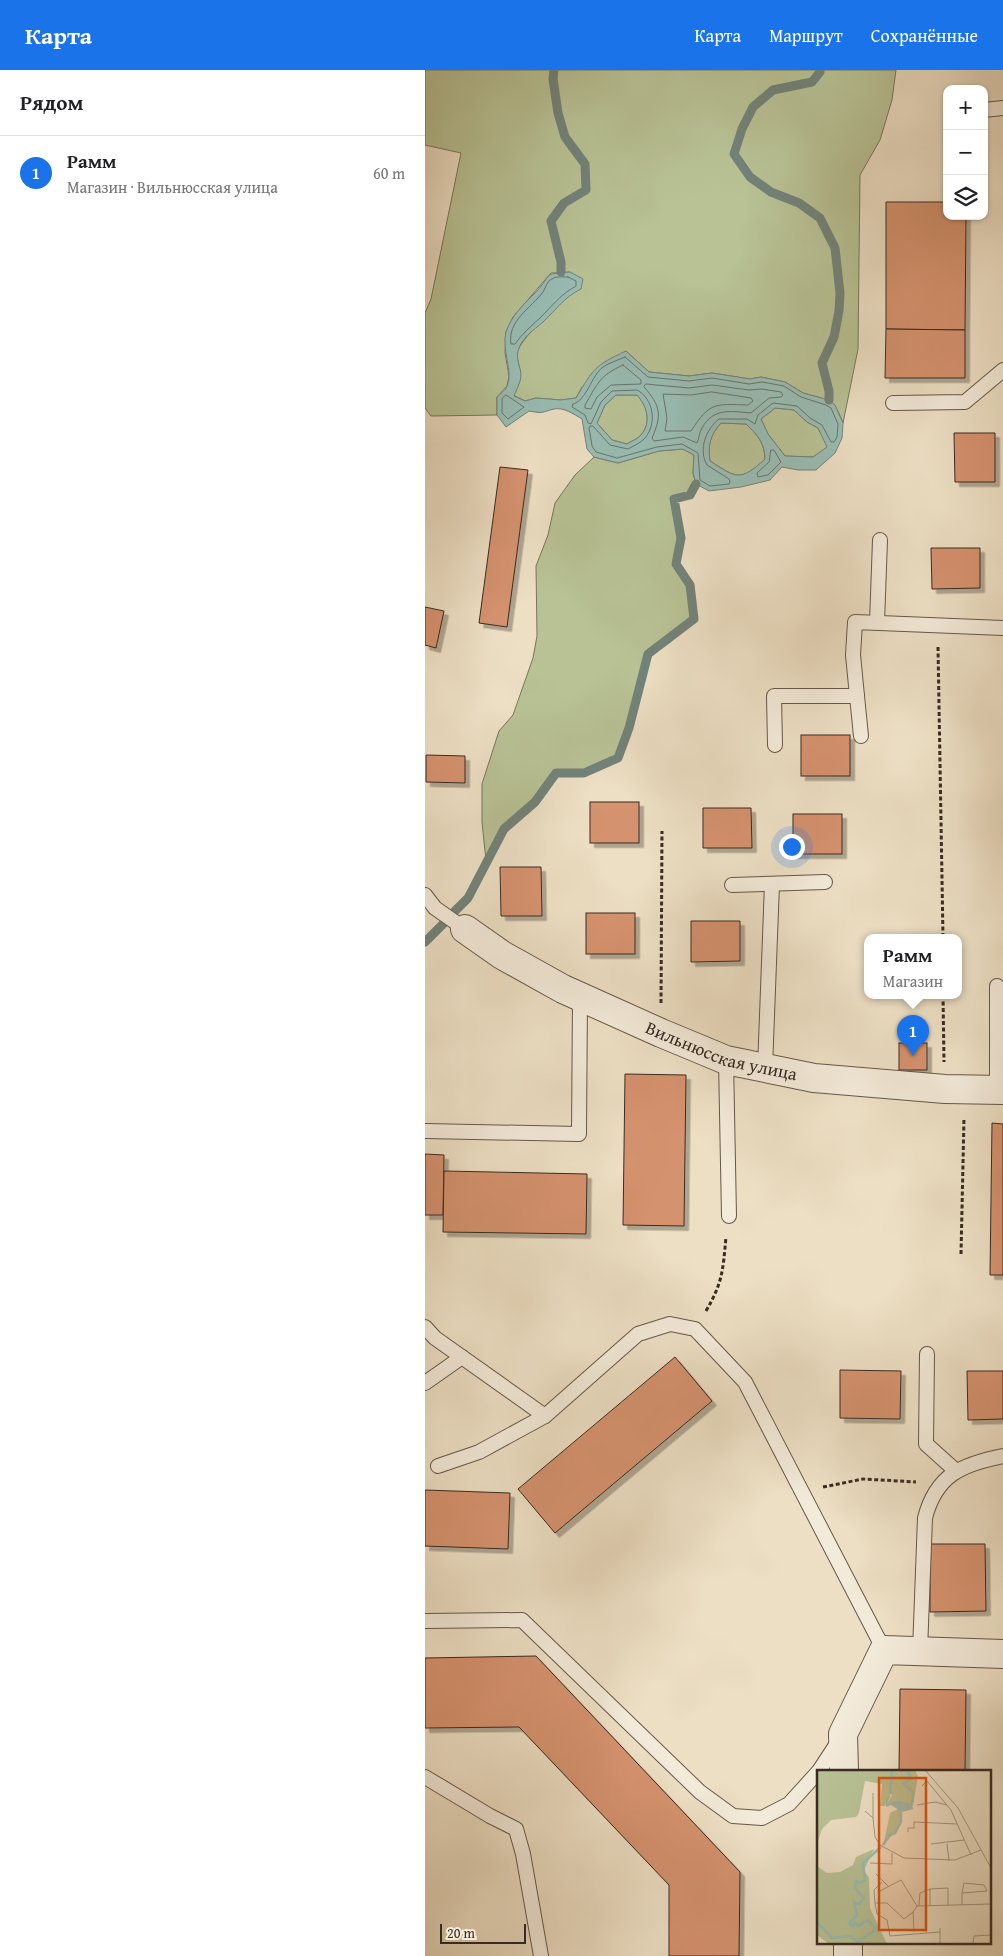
<!DOCTYPE html>
<html lang="ru">
<head>
<meta charset="utf-8">
<style>
  :root { --surface:#fff; --page:#f2f2f2; --text:#202124; --muted:#757577; --line:#e0e0e0; --accent:#1a73e8 }
  body { margin:0; font-family:"Gentium Book Plus",serif; background:var(--page); color:var(--text) }
  .controls { position:absolute; right:15px; top:15px; display:grid; overflow:hidden; border-radius:10px; box-shadow:0 1px 4px #0004 }
  .controls button { width:45px; height:45px; display:grid; place-items:center; padding:0; border:0; border-bottom:1px solid var(--line); background:var(--surface); color:var(--text); font:25px sans-serif }
  .scale { position:absolute; left:15px; bottom:12px; width:86px; box-sizing:border-box; padding-left:5px; border:2px solid #382b22; border-top:0; font-size:14px; line-height:18px; white-space:nowrap; color:#382b22; -webkit-text-stroke:4px #f3ead9; paint-order:stroke }
  .you { position:absolute; left:366px; top:776px; width:18px; height:18px; margin:-12px; border:4px solid #fff; border-radius:50%; background:#1a73e8; box-shadow:0 0 0 8px #1a73e833 }
  .badge { display:grid; place-items:center; width:32px; height:32px; border-radius:50%; background:var(--accent); color:#fff; font-size:16px; font-weight:700 }
  .pin { position:absolute; translate:-50% -41px; filter:drop-shadow(0 1px 2px #0008) }
  .pin::after { content:''; position:absolute; top:26px; width:18px; height:15px; background:inherit; clip-path:polygon(0 0,100% 0,50% 100%) }
  .popup { position:absolute; left:439px; top:864px; width:98px; height:65px; box-sizing:border-box; display:grid; place-content:center; border-radius:10px; background:var(--surface); filter:drop-shadow(0 1px 4px #0005); font-size:16px; white-space:nowrap; color:var(--muted) }
  .popup b { font-size:19px; color:var(--text) }
  .popup::after { content:''; position:absolute; left:50%; top:100%; margin-left:-10px; border:10px solid transparent; border-top-color:var(--surface) }
  .list { margin:0; padding:0; list-style:none }
  h2 { display:flex; justify-content:space-between; align-items:center; height:65px; margin:0; padding:0 20px; font-size:21px }
  h2 small { font-size:16px; font-weight:400; color:var(--muted) }
  .list li { display:grid; grid-template-columns:32px 1fr auto; gap:15px; align-items:center; box-sizing:border-box; height:75px; padding:0 20px; border-top:1px solid var(--line) }
  .list b { display:block; font-size:19px; white-space:nowrap }
  .list p { margin:0; font-size:16px; white-space:nowrap; color:var(--muted) }
  .list em { font-size:16px; font-style:normal; color:var(--muted) }
  .icon { flex:none; width:28px; height:28px; fill:none; stroke:currentColor; stroke-width:2; stroke-linecap:round; stroke-linejoin:round }
  .map { position:relative; flex:none; width:578px; height:1886px; overflow:hidden }
  header { display:flex; align-items:center; gap:30px; box-sizing:border-box; height:70px; padding:0 25px; background:var(--accent); color:#fff }
  header strong { font-size:24px }
  nav { display:flex; gap:28px; margin-inline-start:auto; font-size:18px }
  main { display:flex }
  aside { flex:1; background:var(--surface) }
  .map>svg:first-child { display:block }
</style>
</head>
<body>
<header>
<strong>Карта</strong>
<nav><a>Карта</a><a>Маршрут</a><a>Сохранённые</a></nav>
</header>
<main>
<aside>
<h2>Рядом<small></small></h2>
<ul class="list">
<li><span class="badge">1</span><div><b>Рамм</b><p>Магазин · Вильнюсская улица</p></div><em>60 m</em></li>
</ul>
</aside>
<div class="map">
<svg width="578" height="1886" viewBox="0 0 578 1886">
  <defs>
    <filter id="shadow"><feDropShadow dx="4.5" dy="4.5" stdDeviation="0" flood-color="#0004"/></filter>
  </defs>
  <rect width="100%" height="100%" fill="#eddfc4"/>
  <filter id="stains"><feTurbulence type="fractalNoise" baseFrequency=".004" numOctaves="4"/><feColorMatrix values="0 0 0 0 .2 0 0 0 0 .09 0 0 0 0 .02 0 0 0 .5 -.17"/></filter>
  <radialGradient id="worn" r=".72"><stop offset=".6" stop-color="#630" stop-opacity="0"/><stop offset="1" stop-color="#630" stop-opacity=".3"/></radialGradient>
  <!-- green -->
  <g fill="#b8c295" stroke="#78765c">
    <path d="M0 0H471L467 30 455 70 435 105 433 279 418 353 413 341 404 330 378 323 360 312 336 307 325 309 287 303 264 306 224 302 201 281 157 317 151 328 136 330 111 328 100 331 88 325C93 317 97 309 95 300 94 295 92 289 92 284 93 270 134 234 146 224L145 202 126 203 88 247 81 262 80 283 84 306 82 316 72 327V345L6 346 0 338V243L6 229 36 83 0 75Z"/>
    <path d="M191 325H212C222 336 227 352 216 365 213 369 206 371 202 374L187 370 172 353 180 335Z"/>
    <path d="M350 338 369 340 382 352 393 358 403 377 388 387 360 386 343 364 336 349Z"/>
    <path d="M296 353 321 354C333 365 340 374 340 390 315 412 312 408 285 391 283 374 284 367 296 353Z"/>
    <path d="M258 379 269 385 268 403 271 414 265 425 249 429 256 468 251 494 265 515 269 549 223 584 204 658 193 688 159 703H130L110 732 79 759 61 791 57 752V714L74 661 88 645 108 588 112 566 111 496 123 465 130 433 150 405 169 387 193 393 234 381Z"/>
  </g>
  <!-- water -->
  <path fill="#99bdb4" stroke="#72837a" fill-rule="evenodd" d="M145 202 158 209 156 219C138 228 132 239 118 252 109 260 96 268 93 281 91 289 95 296 96 304 96 312 92 318 89 326L100 331 111 328 136 330 151 328C169 298 169 296 201 281L224 302 264 306 287 303 325 309 336 307 360 312 378 323 404 330 410 335 418 353 417 368 410 383 391 400H373L357 397 345 410 316 417 284 421 271 414 268 403 269 385 258 379 234 381 193 393 169 387 162 379 157 349C149 344 138 337 129 339 116 342 120 344 104 341L81 357 72 345V327C75 324 81 320 82 316 89 303 76 279 81 262 86 246 100 233 111 222 128 204 116 204 145 202ZM191 325H212C222 336 227 352 216 365 213 369 206 371 202 374L187 370 172 353 180 335ZM350 338 369 340 382 352 393 358 402 377 388 387 360 386 343 364 336 349ZM296 353 321 354C333 365 340 374 340 389 315 412 311 408 285 391 283 375 285 365 296 353Z"/>
  <g fill="none" stroke-linecap="round" stroke-linejoin="round">
    <!-- shore -->
    <g stroke="#68746b" stroke-width="1">
      <path d="M143 207 151 211V216C136 224 127 236 115 248 106 256 97 264 90 274H86C82 251 106 238 118 222 121 217 122 211 127 209 131 206 138 207 143 207Z"/>
      <path d="M200 287 223 307 264 311 287 308 324 314 337 312 359 316 376 327 401 335 406 338 413 354 412 367 409 372H406L397 355 385 348 372 336 348 333 333 345 330 354 322 349H294C281 359 273 380 282 395L304 409 305 412 304 414 285 416 275 410 273 383 257 374 232 377 192 388 171 382 167 376 164 358 165 356H168L185 375 203 379C208 376 216 373 220 368 232 354 229 329 212 320L187 321 176 332 166 354 163 353 160 345 147 337 148 334C162 330 166 306 178 297 184 293 193 290 200 287Z"/>
      <path d="M198 295 216 310V314L186 315 172 327 166 339 160 338V335C173 313 174 306 198 295Z"/>
      <path d="M221 314 264 318 287 315 324 320 337 319 356 322 358 325 356 327 344 328 326 343C305 341 288 338 277 358 274 363 274 369 272 373L258 367 229 371 227 368C237 345 236 336 219 317Z"/>
      <path d="M287 322 326 328 328 331 323 335C289 334 285 332 266 361H240L242 348 238 324 266 325Z"/>
      <path d="M81 325 99 337 83 349 77 343V329Z"/>
      <path d="M346 380H349L356 392 343 405 333 407 332 403 344 392Z"/>
    </g>
    <!-- stream -->
    <g stroke="#72837a" stroke-width="9">
      <path d="M129 0 128 9 133 43 140 67 160 94 161 120 139 133 126 151 136 192V202"/>
      <path d="M395 0V2L387 12 348 20 328 37 317 59 309 84 325 107 346 122 374 133 395 148 410 178 415 223 414 241 409 267 397 293 404 321V330"/>
      <path d="M29 842 43 828 79 759 110 732 131 703H159L193 688 204 658 223 584 269 549 265 515 251 494 256 468 249 429 265 425 271 414"/>
      <path d="M0 872 19 853"/>
    </g>
  </g>
  <!-- building -->
  <g fill="#d5926e" stroke="#382b22" filter="url(#shadow)">
    <path d="M461 132H522V146H541L540 260 461 259Z"/>
    <path d="M461 259 540 260V308H460Z"/>
    <path d="M529 363H570V412H530Z"/>
    <path d="M75 397 103 400 82 557 54 553Z"/>
    <path d="M506 478H555V518L507 519Z"/>
    <path d="M0 537 19 541 11 578 0 575Z"/>
    <rect x="376" y="665" width="49" height="41"/>
    <path d="M1 685 40 686V713L1 712Z"/>
    <rect x="165" y="732" width="49" height="41"/>
    <path d="M278 738H326L327 778H278Z"/>
    <rect x="368" y="744" width="49" height="40"/>
    <path d="M75 797H116L117 846H76Z"/>
    <rect x="161" y="843" width="49" height="41"/>
    <path d="M266 851H315V891L266 892Z"/>
    <rect x="474" y="973" width="28" height="27"/>
    <path d="M200 1004 261 1005 259 1156 198 1155Z"/>
    <path d="M567 1053 578 1054V1205H565Z"/>
    <path d="M0 1084 19 1085 18 1145H0Z"/>
    <path d="M19 1101 162 1104 161 1164 18 1162Z"/>
    <path d="M250 1287 287 1331 130 1463 93 1419Z"/>
    <path d="M415 1300 476 1301 475 1349 415 1348Z"/>
    <path d="M542 1301H578V1349L543 1350Z"/>
    <path d="M0 1420 85 1423 83 1479 0 1476Z"/>
    <path d="M505 1474H560L561 1541 505 1542Z"/>
    <path d="M111 1586 315 1802 314 1886H244V1815L94 1657 0 1658V1588Z"/>
    <path d="M475 1619 541 1620 540 1701H474Z"/>
  </g>
  <g fill="none" stroke-linecap="round" stroke-linejoin="round">
    <defs>
      <g id="service">
        <path d="M559 40 578 38"/>
        <path d="M468 333 540 332 578 300"/>
        <path d="M452 552 455 470"/>
        <path d="M432 626 436 666"/>
        <path d="M350 675 349 626H432L428 585 430 552 578 558"/>
        <path d="M307 815 400 812"/>
        <path d="M0 825 10 838 40 859"/>
        <path d="M572 916V1020"/>
        <path d="M301 990 304 1146"/>
        <path d="M340 998 347 814"/>
        <path d="M0 1061 154 1064 155 927"/>
        <path d="M0 1257 10 1268 120 1346"/>
        <path d="M502 1284 501 1374 531 1401"/>
        <path d="M0 1313 37 1287"/>
        <path d="M13 1396 54 1382 120 1346 213 1264 245 1254 270 1259 320 1312 459 1580"/>
        <path d="M0 1551 97 1550 275 1722 308 1746 337 1748 364 1734 393 1702"/>
        <path d="M495 1581 500 1448C511 1405 537 1394 578 1386"/>
        <path d="M394 1701 415 1669"/>
        <path d="M0 1707 65 1746 91 1759 98 1784 116 1886"/>
      </g>
      <g id="minor">
        <path id="s1" d="M40 859 77 885 138 919 236 963 301 990 389 1008 520 1019 578 1020"/>
        <path d="M419 1701 418 1664 459 1580 578 1584"/>
        <path d="M423 1872V1886"/>
      </g>
    </defs>
    <!-- service casing -->
    <use href="#service" stroke="#65584a" stroke-width="16"/>
    <!-- minor casing -->
    <use href="#minor" stroke="#65584a" stroke-width="30"/>
    <!-- path -->
    <g stroke="#382b22" stroke-width="3" stroke-dasharray="4 2.5" stroke-linecap="butt">
      <path d="M513 577 518 867"/>
      <path d="M518 925 519 992"/>
      <path d="M236 933 237 761"/>
      <path d="M536 1184 539 1048"/>
      <path d="M281 1241C298 1212 298 1199 301 1167"/>
      <path d="M398 1417 438 1409 491 1412"/>
    </g>
    <!-- service -->
    <use href="#service" stroke="#f3ead9" stroke-width="14"/>
    <!-- minor -->
    <use href="#minor" stroke="#f3ead9" stroke-width="28"/>
  </g>
  <g text-anchor="middle" stroke-width="4" stroke-linejoin="round" paint-order="stroke">
    <!-- street labels -->
    <g font-size="18" fill="#382b22" stroke="#f3ead9">
      <text dy="6" stroke="none"><textPath href="#s1" startOffset="286">Вильнюсская улица</textPath></text>
    </g>
  </g>
  <!-- overview -->
  <g transform="translate(392 1700)">
    <rect width="174" height="174" fill="#eddfc4"/>
    <path d="M0 0H98L101 6 96 36 79 30 70 34 75 25 73 24 68 36H63L65 14 48 11 42 43 39 47 14 50 5 59 0 74ZM83 38 84 52 78 63 67 72 73 43ZM57 79 47 100 52 108 53 138 70 174H12L0 165V96L10 103 23 102 36 95 39 87Z" fill="#b8c295"/>
    <path d="M74 24 70 34 79 30 95 34 96 39 85 42 74 35 69 37V29Z" fill="#99bdb4"/>
    <path fill="none" stroke="#99bdb4" stroke-width="2.5" d="M90 0 94 8 87 14 96 22 95 34M73 24 75 0M66 75 73 65 78 63 84 52V41M0 152 15 168 33 166 40 172 57 161 58 157 51 150 41 156 38 152 36 157 32 153 40 145 37 132 42 134 47 128 38 118 39 111 43 113 48 110 46 93 64 77"/>
    <path fill="none" stroke="#a59783" stroke-width="1" d="M108 0 141 38 174 98M105 16 110 11 134 40 154 85M56 23V48M100 35 118 32 130 35M48 41 56 48 58 67 63 75 87 88 138 90 164 80M91 62V58H97V52L140 54M114 74 147 70M130 74 132 91M53 93 75 94V83M59 104 72 117M63 121 84 110 100 136M58 133 57 120 65 112M145 135V123L170 121 167 115 147 113 145 123M102 136 103 123 113 119M109 136V162M113 136V119L131 118V135M96 142 87 149 70 133H58L60 144 70 150 73 166 123 162M97 162 96 142 100 136 174 134M123 174V158M156 174 157 166 174 165"/>
    <path fill="#d6540e" fill-opacity="0.15" stroke="#d6540e" stroke-width="2.5" d="M62 8H109V160H62Z"/>
    <rect width="174" height="174" fill="none" stroke="#382b22" stroke-width="2.5"/>
  </g>
  <rect width="100%" height="100%" filter="url(#stains)"/>
  <rect width="100%" height="100%" fill="url(#worn)"/>
</svg>
<div class="controls">
<button>+</button>
<button>−</button>
<button><svg class="icon" aria-label="layers" viewBox="0 0 24 24"><path d="M12 4l9 5-9 5-9-5zM3 14l9 5 9-5"/></svg></button>
</div>
<div class="scale">20 m</div>
<div class="you"></div>
<div class="pin badge" style="left:488px;top:986px">1</div>
<div class="popup"><b>Рамм</b>Магазин</div>
</div>
</main>
</body>
</html>
